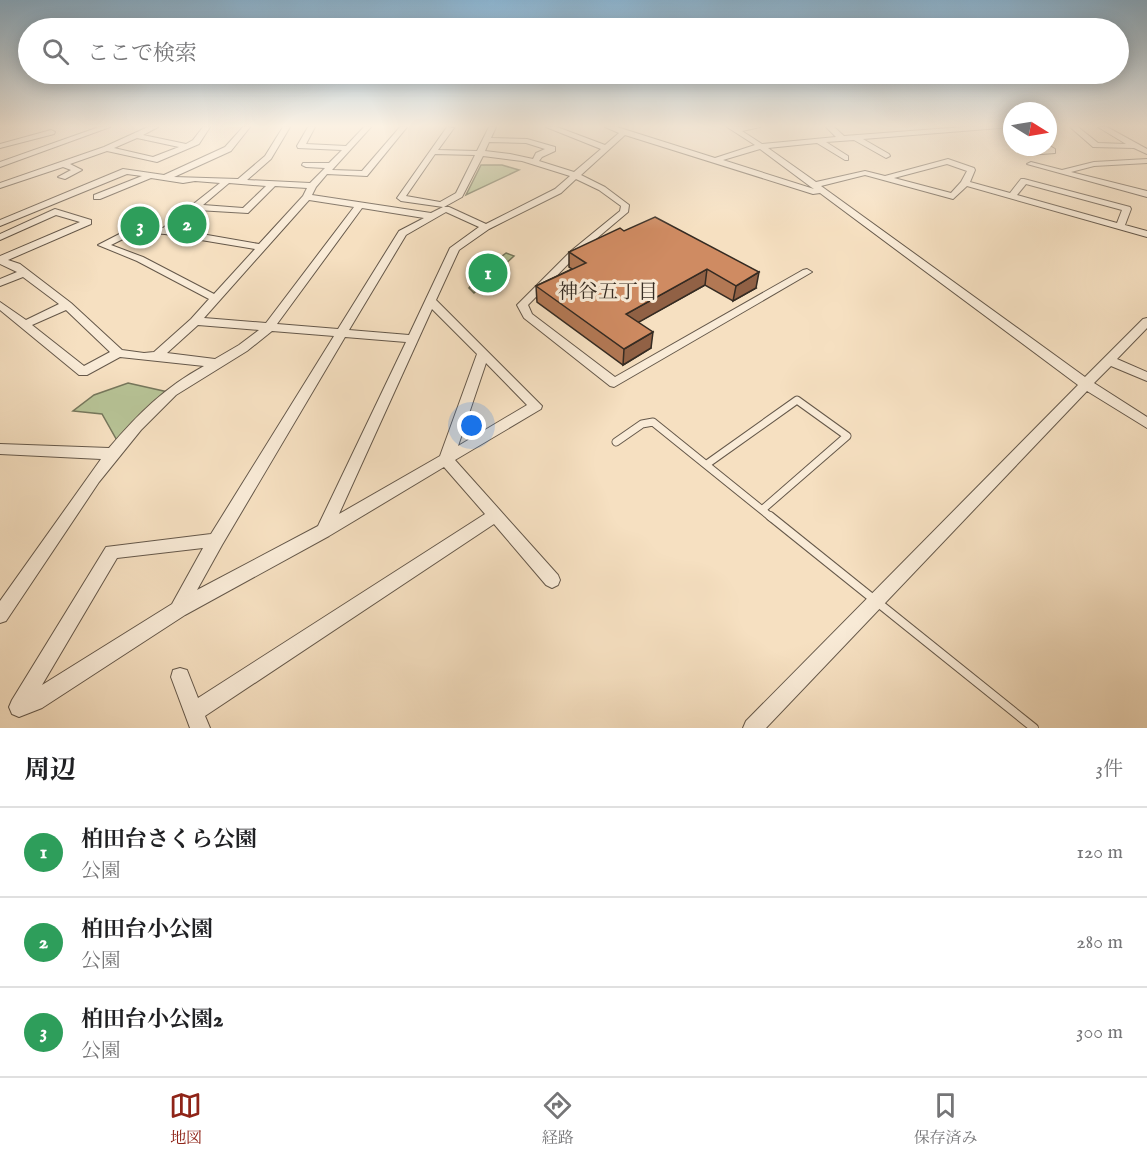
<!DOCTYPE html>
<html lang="ja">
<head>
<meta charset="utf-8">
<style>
  :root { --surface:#fff; --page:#f2f2f2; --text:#202124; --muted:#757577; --line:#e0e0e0; --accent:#8f2418 }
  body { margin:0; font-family:"IM FELL English","Noto Serif JP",serif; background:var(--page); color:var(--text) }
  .compass { position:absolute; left:1003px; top:102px; width:54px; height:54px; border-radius:50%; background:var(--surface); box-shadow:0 3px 15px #0003; rotate:101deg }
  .you { position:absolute; left:472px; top:426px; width:21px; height:21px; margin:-15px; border:4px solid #fff; border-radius:50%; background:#1a73e8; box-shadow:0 0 0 9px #1a73e833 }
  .badge { display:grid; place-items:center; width:39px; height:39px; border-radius:50%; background:var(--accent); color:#fff; font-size:20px; font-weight:700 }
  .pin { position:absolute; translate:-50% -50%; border:3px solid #fff; box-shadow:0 2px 6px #0006 }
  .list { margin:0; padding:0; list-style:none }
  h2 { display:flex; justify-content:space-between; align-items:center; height:78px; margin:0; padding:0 24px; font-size:26px }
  h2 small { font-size:20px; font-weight:400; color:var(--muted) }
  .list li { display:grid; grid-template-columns:39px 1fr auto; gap:18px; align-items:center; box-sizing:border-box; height:90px; padding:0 24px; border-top:2px solid var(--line) }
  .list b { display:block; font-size:22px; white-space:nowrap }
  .list p { margin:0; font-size:20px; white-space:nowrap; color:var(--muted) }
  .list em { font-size:20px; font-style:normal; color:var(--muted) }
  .icon { flex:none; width:33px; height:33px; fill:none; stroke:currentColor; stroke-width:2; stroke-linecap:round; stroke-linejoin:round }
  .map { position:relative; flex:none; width:1147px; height:728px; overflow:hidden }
  .search { position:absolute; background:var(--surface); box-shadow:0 3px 15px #0003; left:18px; right:18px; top:18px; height:66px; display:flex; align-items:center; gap:15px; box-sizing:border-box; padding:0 21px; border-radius:33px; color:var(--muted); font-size:22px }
  .sheet { height:348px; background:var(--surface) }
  nav { display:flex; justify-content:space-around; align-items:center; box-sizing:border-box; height:84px; border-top:2px solid var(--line); background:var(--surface); font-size:16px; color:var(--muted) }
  nav a { display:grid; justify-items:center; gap:3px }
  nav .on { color:var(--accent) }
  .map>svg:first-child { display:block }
</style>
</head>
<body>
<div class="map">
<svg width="1147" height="728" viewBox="0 0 1147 728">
  <rect width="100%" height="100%" fill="#f6e0c1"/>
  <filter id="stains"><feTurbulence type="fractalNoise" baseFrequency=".00333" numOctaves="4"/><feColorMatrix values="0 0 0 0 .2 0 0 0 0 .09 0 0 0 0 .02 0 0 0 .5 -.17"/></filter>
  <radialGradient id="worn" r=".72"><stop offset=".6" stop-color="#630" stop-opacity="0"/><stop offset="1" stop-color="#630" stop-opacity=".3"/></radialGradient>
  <!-- green -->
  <g fill="#b7c396" stroke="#76775c" stroke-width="1.5">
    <path d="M481 165H502L519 170 466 195Z"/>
    <path d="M506 253 514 256 474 293 469 288 484 270Z"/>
    <path d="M128 383 168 392 119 444 102 414 73 411 94 395Z"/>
  </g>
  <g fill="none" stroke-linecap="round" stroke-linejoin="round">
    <defs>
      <g id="lane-far1">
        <path d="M616 442 642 424 653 422 772 518"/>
        <path d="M707 464 797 400 847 436 763 509"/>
      </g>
      <path id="lane" d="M770 516 1034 728"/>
      <g id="street">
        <path d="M99 127H110L0 167V162Z"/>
        <path d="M148 127H158L143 135 186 144 193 140 203 127H210L199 144 157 162 107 151 70 164 82 170 65 179 58 177 71 170 63 167 0 188V183L104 147ZM137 138 179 147 153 157 114 148Z"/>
        <path d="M243 127H250L231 151 174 177 238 179 265 156 283 127H290L271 159 247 180 310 183 325 168 306 167 302 165 303 163H329L342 150 298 148 297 146 308 127H315L306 144 346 146 364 127H371L332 170 362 171 400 127H407L367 176 327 174 316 187 312 195 431 213 443 207 401 201 397 198 447 127 454 128 438 150 477 151 489 127H496L491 138 527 139 555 147V151L542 157 539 161 574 172 601 149 546 127H557L605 145 619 133 605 127H617L715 158 755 145 727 127H760L742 131 762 144 836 137 826 127H834L844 136 963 127H1012L863 139 889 154 890 156 886 158 854 140 826 142 848 156V160H845L817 143 768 148 816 182 865 171 885 176 948 159 974 168 975 170 970 182 1010 193 1021 179H1024L1130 207 1131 209 1125 225 1147 231V237L967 186 953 199 865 175 821 186 1085 377 1143 319 1147 318V328L1117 359 1147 372V381L1111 366 1094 383 1147 417V428L1087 391 766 728H743L746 721 1078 385 820 193 813 194 625 135 581 175 605 187 629 205 628 212 577 255 528 305 532 314 615 377 803 270 807 269 812 272 614 387 610 386 524 318 517 305 571 251 620 211 621 206 599 190 576 179 561 193 489 229 459 250 436 300 542 406 541 409 455 460 558 575 560 580 558 585 552 588 546 585 494 524 205 716 210 728H190L171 677 173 670 180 668 187 670 198 698 485 514 444 467 329 536 185 615 42 708 19 717 12 714 9 707 12 700 106 547 211 534 334 336 272 331 247 351 176 395 141 430 99 482 6 621 0 623V601L101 459 0 454V444L109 448C138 414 164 388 204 366L120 357 87 375H79L0 310V302L26 320 59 304 23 277 0 286V279L17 272 0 264V256L80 222 56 215 0 240V234L55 209 91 220V224L8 260 20 264 71 303 122 350 144 353 154 352 191 319 209 299 137 261 98 245 133 227 163 228 220 183 195 181 183 183 151 178 100 199H94V195L142 176 127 174 0 226V220L123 169 164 175 225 147ZM489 142 526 143 545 149 536 153 533 159 510 154 485 151ZM760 149 811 187 814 189 723 160ZM435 154 475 155 456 193 440 202 406 196ZM483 156 522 161 570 176 555 189 486 224 449 207H444L462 197ZM947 164 967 171 961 182 951 193 894 178ZM229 183 266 186 243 208 203 205ZM1026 184 1122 210 1117 223 1017 195ZM275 186 307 188 303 196 259 244 173 229 197 210 248 213ZM309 200 354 207 266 323 204 318ZM362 208 424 218 399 231 338 329 277 324ZM446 212 479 227 450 248 409 335 349 330 406 235ZM137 232 165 234 255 249 214 294 143 257 111 245ZM432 309 477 354 440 456 339 514ZM66 310 110 352 84 366 32 325ZM198 325 259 330 239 345 215 359 167 353ZM345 337 406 342 318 526 197 590 222 545ZM486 363 527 405 458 446ZM203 548 172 604 42 685 117 558Z"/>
        <path d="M1070 127H1078L1098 143 1126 144 1098 127H1107L1147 149V154L1134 148 1093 147Z"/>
        <path d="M51 130 55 132 54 134 0 148V144Z"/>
        <path d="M1048 145 1055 149V153L1028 155 1015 147C1027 147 1031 150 1044 149L1042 147H1048Z"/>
        <path d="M1147 159V163L1094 166 1071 172 1147 191V197L1027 164 1031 162 1062 170 1094 162Z"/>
      </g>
    </defs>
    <!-- lane-far1 casing -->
    <use href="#lane-far1" stroke="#65584a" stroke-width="9"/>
    <!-- lane casing -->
    <use href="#lane" stroke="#65584a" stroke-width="10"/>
    <!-- street casing -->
    <use href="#street" stroke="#65584a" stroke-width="2"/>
    <!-- lane-far1 -->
    <use href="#lane-far1" stroke="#f9ebd7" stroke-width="7"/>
    <!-- lane -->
    <use href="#lane" stroke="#f9ebd7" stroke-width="8"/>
    <!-- street -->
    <use href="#street" fill="#f9ebd7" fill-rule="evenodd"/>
  </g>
  <!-- wall -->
  <path fill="#b27854" stroke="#352b22" stroke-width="1.5" d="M624 231 756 288 733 301 705 285 638 322 651 348 623 365 537 302 536 286 572 269 569 267V252Z"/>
  <!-- shaded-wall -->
  <g fill="#916145" stroke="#352b22" stroke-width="1.5">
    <path d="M707 269 705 285 625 330 626 314Z"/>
    <path d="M759 272 756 288 733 301 736 286Z"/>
    <path d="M653 332 651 348 623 365 624 349Z"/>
  </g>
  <!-- building -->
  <path fill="#cf8b62" stroke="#352b22" stroke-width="1.5" d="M655 217 759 272 736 286 707 269 626 314 653 332 624 349 536 286 586 263 569 252 620 228 624 231Z"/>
  <!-- sky -->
  <linearGradient id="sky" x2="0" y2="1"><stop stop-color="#8bb7d6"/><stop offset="0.55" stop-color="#fbf1e3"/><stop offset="1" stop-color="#fbf1e3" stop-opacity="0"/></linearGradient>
  <rect width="1147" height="229" fill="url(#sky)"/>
  <g text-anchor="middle" stroke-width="6" stroke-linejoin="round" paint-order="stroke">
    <!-- neighbourhood labels -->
    <g font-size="20" fill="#352b22" stroke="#f9ebd7">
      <text x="608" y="298">神谷五丁目</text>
    </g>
  </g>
  <rect width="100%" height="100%" filter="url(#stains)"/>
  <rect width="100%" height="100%" fill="url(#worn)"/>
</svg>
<svg class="compass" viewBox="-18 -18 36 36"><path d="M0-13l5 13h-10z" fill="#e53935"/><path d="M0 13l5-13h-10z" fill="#757577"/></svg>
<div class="you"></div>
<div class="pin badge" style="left:488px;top:273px;background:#2e9e5b">1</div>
<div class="pin badge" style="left:187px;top:224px;background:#2e9e5b">2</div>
<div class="pin badge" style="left:140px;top:226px;background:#2e9e5b">3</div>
<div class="search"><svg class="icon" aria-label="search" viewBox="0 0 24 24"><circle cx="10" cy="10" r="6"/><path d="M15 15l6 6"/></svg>ここで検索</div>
</div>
<section class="sheet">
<h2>周辺<small>3件</small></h2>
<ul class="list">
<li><span class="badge" style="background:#2e9e5b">1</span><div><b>柏田台さくら公園</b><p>公園</p></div><em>120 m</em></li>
<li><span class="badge" style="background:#2e9e5b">2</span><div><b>柏田台小公園</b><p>公園</p></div><em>280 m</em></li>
<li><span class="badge" style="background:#2e9e5b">3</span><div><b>柏田台小公園2</b><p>公園</p></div><em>300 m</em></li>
</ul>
</section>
<nav>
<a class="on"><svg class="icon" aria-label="map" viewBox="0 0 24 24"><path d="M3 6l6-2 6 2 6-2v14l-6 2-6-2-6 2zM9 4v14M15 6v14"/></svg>地図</a>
<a><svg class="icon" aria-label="directions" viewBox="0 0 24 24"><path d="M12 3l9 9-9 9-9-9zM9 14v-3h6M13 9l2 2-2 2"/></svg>経路</a>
<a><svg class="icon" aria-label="saved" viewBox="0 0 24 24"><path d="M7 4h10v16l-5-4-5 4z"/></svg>保存済み</a>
</nav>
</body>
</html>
